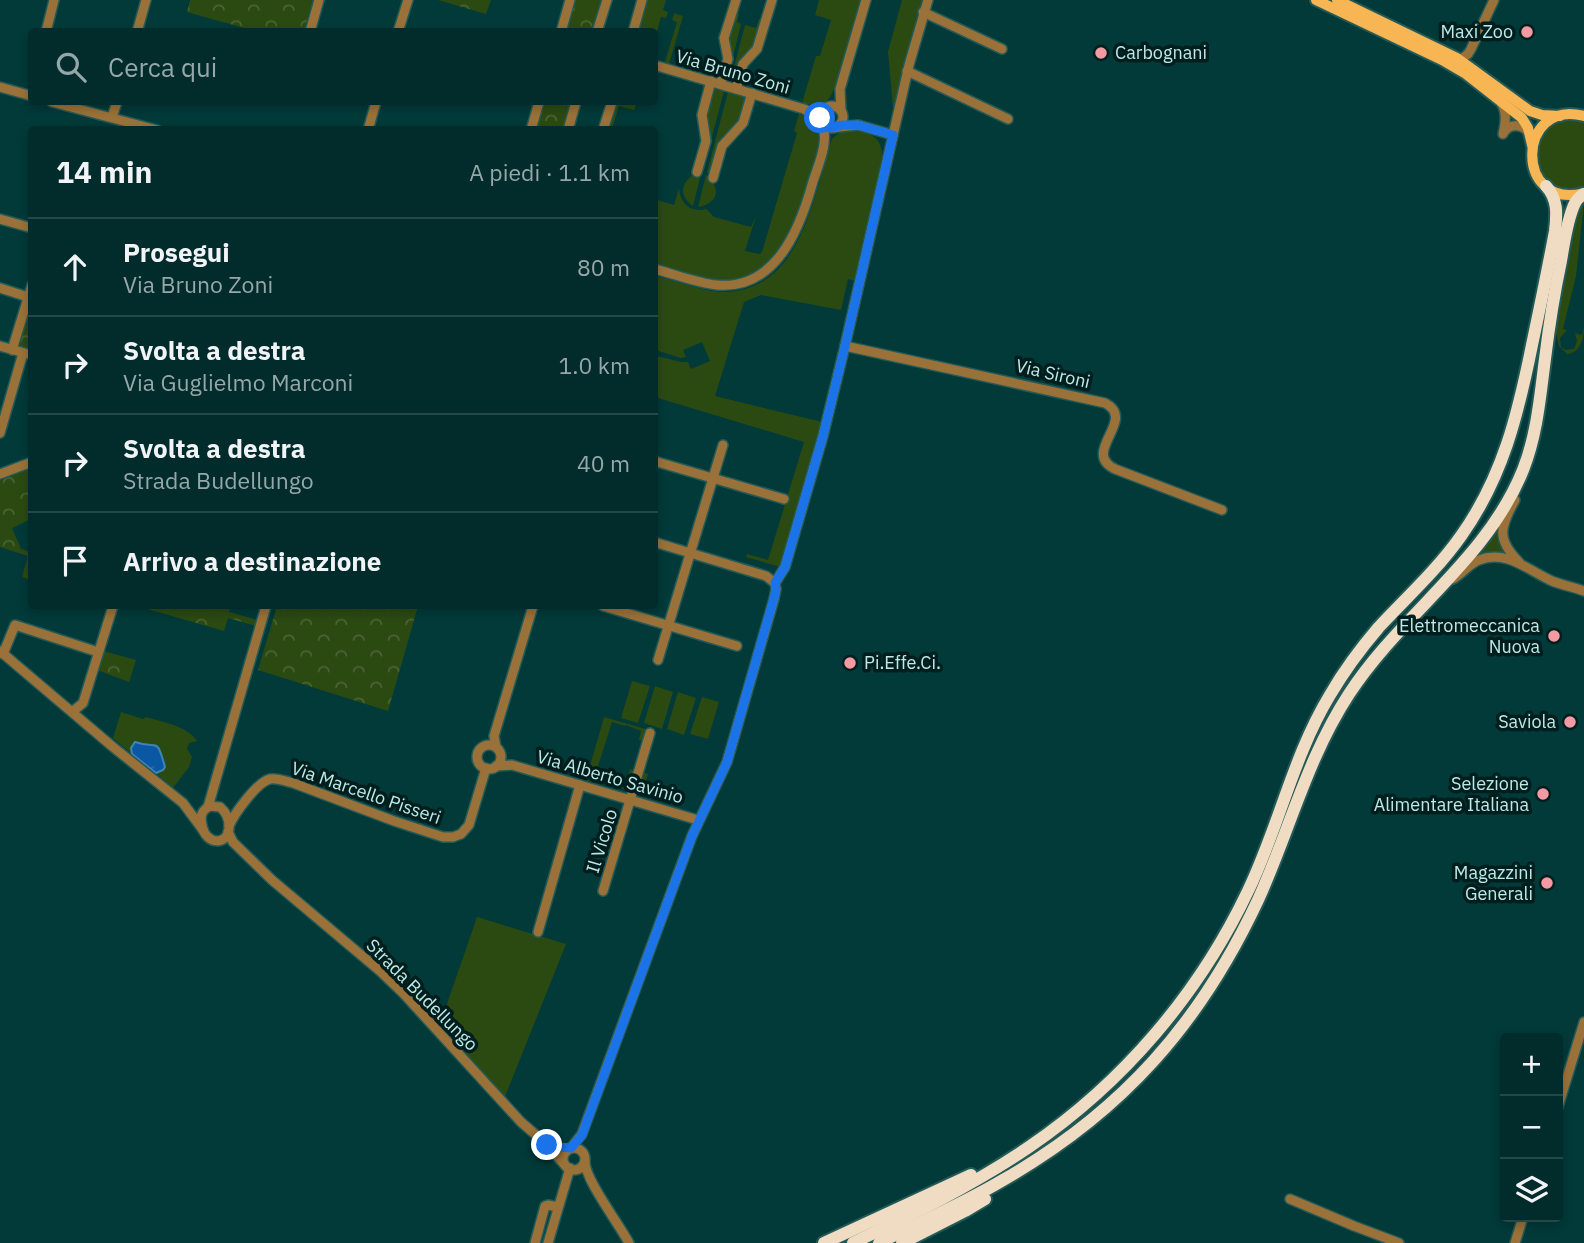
<!DOCTYPE html>
<html lang="it">
<head>
<meta charset="utf-8">
<style>
  :root { --surface:#012c2b; --page:#0b3433; --text:#f1f3f6; --muted:#96a7a9; --line:#234847 }
  body { margin:0; font-family:"IBM Plex Sans",sans-serif; background:var(--page); color:var(--text) }
  .controls { position:absolute; right:21px; bottom:21px; display:grid; overflow:hidden; border-radius:7px; box-shadow:0 4px 10px #0003 }
  .controls button { width:63px; height:63px; display:grid; place-items:center; padding:0; border:0; border-bottom:2px solid var(--line); background:var(--surface); color:var(--text); font:35px sans-serif }
  .stop { position:absolute; width:21px; height:21px; margin:-16px; border:5px solid #1a73e8; border-radius:50%; background:#fff }
  .stop.end { background:#1a73e8; border-color:#fff; box-shadow:0 2px 7px #0008 }
  .list { margin:0; padding:0; list-style:none }
  h2 { display:flex; justify-content:space-between; align-items:center; height:91px; margin:0; padding:0 28px; font-size:30px }
  h2 small { font-size:23px; font-weight:400; color:var(--muted) }
  .list li { display:grid; grid-template-columns:46px 1fr auto; gap:21px; align-items:center; box-sizing:border-box; height:98px; padding:0 28px; border-top:2px solid var(--line) }
  .list b { display:block; font-size:26px; white-space:nowrap }
  .list p { margin:0; font-size:23px; white-space:nowrap; color:var(--muted) }
  .list em { font-size:23px; font-style:normal; color:var(--muted) }
  .icon { flex:none; width:38px; height:38px; fill:none; stroke:currentColor; stroke-width:2; stroke-linecap:round; stroke-linejoin:round }
  .map { position:relative; flex:none; width:1584px; height:1243px; overflow:hidden }
  .search { position:absolute; background:var(--surface); box-shadow:0 4px 10px #0003; left:28px; top:28px; width:630px; height:77px; display:flex; align-items:center; gap:18px; box-sizing:border-box; padding:0 24px; border-radius:7px; color:var(--muted); font-size:26px }
  .panel { position:absolute; background:var(--surface); box-shadow:0 4px 10px #0003; left:28px; top:126px; width:630px; height:483px; border-radius:7px }
  .map>svg:first-child { display:block }
</style>
</head>
<body>
<div class="map">
<svg width="1584" height="1243" viewBox="0 0 1584 1243">
  <defs>
    <pattern id="park-crowns" width="20" height="18" patternUnits="userSpaceOnUse" patternTransform="scale(1.75)"><rect width="20" height="18" fill="#2b4a12"/><path d="M2 6a3 3 0 1 1 6 0M12 15a3 3 0 1 1 6 0" fill="none" stroke="#486434"/></pattern>
    <pattern id="water-ripples" width="26" height="14" patternUnits="userSpaceOnUse" patternTransform="scale(1.75)"><rect width="26" height="14" fill="#0a57a3"/><path d="M2 4q2-2 4 0t4 0M15 11q2-2 4 0t4 0" fill="none" stroke="#2c6fb0"/></pattern>
  </defs>
  <rect width="100%" height="100%" fill="#013a39"/>
  <!-- grass -->
  <g fill="#2b4a12">
    <path d="M647 0H666L663 10 668 12 666 18 661 17 655 38 654 32 638 31Z"/>
    <path d="M819 0H862L837 86H835C829 104 821 108 802 103L816 56H820L831 20 815 15Z"/>
    <path d="M902 0H926L897 108 893 107 888 52Z"/>
    <path d="M674 13 683 16 669 64 665 62 677 22 672 20Z"/>
    <path d="M735 13 739 14 737 22 741 24 727 81 724 80 727 39Z"/>
    <path d="M759 19 763 20 755 47 735 83 730 82 745 25 756 28Z"/>
    <path d="M712 87 724 91 703 171H700L705 114Z"/>
    <path d="M728 92 748 98 740 122 711 174 707 172Z"/>
    <path d="M617 102H637L634 110 619 106 612 129H609Z"/>
    <path d="M803 113C816 117 820 125 822 137 807 189 790 287 717 281 696 280 675 270 655 265L654 199 674 205 679 188C680 204 691 213 706 209L714 217 751 227 756 216 745 251 760 254 762 252 797 133 794 131 799 114 802 115Z"/>
    <path d="M1566 119 1584 121V189C1577 189 1568 192 1561 190 1526 179 1528 128 1566 119Z"/>
    <path d="M849 129C868 132 884 136 882 159H884L866 240C861 252 860 267 857 281L848 279 841 310 761 295 744 302 715 396 822 422 786 557 780 567 746 557 747 554 768 560 804 442 658 398 655 408V366L657 356 681 362H688L691 369 710 361 702 342 683 350 686 357 681 358 655 350V276C677 280 699 291 722 292 802 292 813 196 832 139L841 131Z"/>
    <path d="M695 174H701L693 206C679 197 680 182 695 174Z"/>
    <path d="M706 175C722 188 718 204 698 207Z"/>
    <path d="M1584 203 1576 276 1563 329 1567 330 1560 338 1561 347 1565 350 1574 349 1577 341 1575 333 1582 335 1584 327C1584 339 1580 353 1567 354L1559 346 1556 333 1562 287 1576 213 1580 204Z"/>
    <path d="M1499 529 1500 538 1507 554 1477 556Z"/>
    <path d="M632 681 650 686 638 723 621 718Z"/>
    <path d="M655 686 673 692 662 729 644 723Z"/>
    <path d="M678 692 696 698 684 735 667 729Z"/>
    <path d="M702 697 719 702 708 739 690 734Z"/>
    <path d="M121 712 143 719 146 717C162 722 188 726 197 741L189 743 187 749 192 757 189 767 173 788 156 773 163 771 165 767 161 754 131 748 132 754 113 738Z"/>
    <path d="M604 717 649 730 646 742 639 740 641 731 626 725 625 726 612 722 593 782 586 780Z"/>
    <path d="M630 769 637 771 631 791 604 783 603 785 600 784 603 779 625 786Z"/>
    <path d="M641 772 648 774 643 791 665 797V803L662 802V800L635 792Z"/>
    <path d="M477 917 566 944 504 1099 439 1027Z"/>
  </g>
  <!-- park -->
  <g fill="url(#park-crowns)">
    <path d="M190 0H313L304 31H255L187 12Z"/>
    <path d="M438 0H491L486 14Z"/>
    <path d="M574 0H602L592 31 564 32Z"/>
    <path d="M543 102H571L562 129 534 130Z"/>
    <path d="M31 300V351L18 346Z"/>
    <path d="M31 468V519L12 528 21 549 31 552V580L22 577 28 556 0 547V480Z"/>
    <path d="M145 606H230L229 612 258 620 256 626 228 618 224 631 144 608Z"/>
    <path d="M277 606H418L388 711 258 670Z"/>
    <path d="M103 651 136 660 129 682 97 670Z"/>
  </g>
  <!-- water -->
  <path fill="url(#water-ripples)" stroke="#4083b7" stroke-width="2" d="M135 742C159 750 156 735 165 767L163 770 156 773 132 754 131 748Z"/>
  <g fill="none" stroke-linecap="round" stroke-linejoin="round">
    <defs>
      <g id="minor">
        <path d="M923 12 1002 49"/>
        <path d="M46 32 54 0"/>
        <path d="M137 32 146 0"/>
        <path d="M310 32 319 0"/>
        <path d="M398 32 408 0"/>
        <path d="M561 32 570 0"/>
        <path d="M597 32 607 0"/>
        <path d="M633 32 642 0"/>
        <path d="M1460 60 1468 54 1471 49 1494 0"/>
        <path d="M654 65 804 109 816 116 821 121"/>
        <path d="M907 71 1008 119"/>
        <path d="M720 84 728 59 724 38 736 0"/>
        <path d="M0 87 32 96"/>
        <path d="M736 89 743 64 757 49 772 0"/>
        <path d="M1500 101C1507 111 1506 121 1503 134"/>
        <path d="M52 102 157 130"/>
        <circle cx="832" cy="117" r="11"/>
        <path d="M841 111 840 89 866 0"/>
        <path d="M112 117 117 102"/>
        <path d="M838 127 858 125 893 135"/>
        <path d="M368 130 376 102"/>
        <path d="M531 130 539 102"/>
        <path d="M568 130 576 102"/>
        <path d="M603 130 612 102"/>
        <path d="M1504 132C1510 123 1523 124 1529 133"/>
        <path d="M697 172 706 141 702 115 711 81"/>
        <path d="M713 178 722 146 743 123 752 93"/>
        <path d="M0 219 32 228"/>
        <path d="M654 269C675 274 696 283 717 285 775 290 799 231 812 185 817 167 830 142 822 123"/>
        <path d="M0 288 28 297"/>
        <path d="M0 346 32 355"/>
        <path d="M845 346 1105 403C1138 420 1080 452 1115 469L1222 510"/>
        <path d="M12 350 32 285"/>
        <path d="M0 433 23 353"/>
        <path d="M654 461 784 499"/>
        <path d="M0 474 32 462"/>
        <path d="M1515 500C1500 527 1496 539 1519 562"/>
        <path d="M654 542 766 576 775 583"/>
        <path d="M1453 579C1463 573 1469 564 1479 560 1507 549 1529 571 1552 581 1562 585 1573 587 1584 591"/>
        <path d="M603 606 737 646"/>
        <path d="M0 651 113 747 183 803 203 830"/>
        <path d="M3 654 15 625 98 652"/>
        <path d="M658 660 723 445"/>
        <path d="M72 712 83 703 113 606"/>
        <circle cx="489" cy="757" r="12"/>
        <path d="M496 747 494 736 533 606"/>
        <path d="M496 766 512 765 698 820"/>
        <path d="M209 806 220 807C226 812 229 818 229 826 230 846 205 846 202 825 200 816 201 812 209 806Z"/>
        <path d="M208 807 266 606"/>
        <path d="M229 826C234 814 257 782 270 779 277 778 285 781 293 783L394 821 443 837H453L461 834 469 825 486 768"/>
        <path d="M228 832 233 842 272 880 380 971 403 993 521 1122 543 1141 565 1165"/>
        <path d="M603 891 650 733"/>
        <path d="M538 932 580 785"/>
        <path d="M1558 1107 1584 1022"/>
        <path d="M571 1148 582 1134 692 836 727 762 774 599 776 589 775 583 785 567 823 436 845 346 909 65 928 0"/>
        <circle cx="574" cy="1159" r="11"/>
        <path d="M585 1161C584 1178 619 1224 629 1243"/>
        <path d="M1290 1199 1354 1226 1399 1243"/>
        <path d="M535 1243 545 1206 548 1205 558 1207"/>
        <path d="M548 1243 570 1168"/>
        <path d="M1515 1243 1523 1217"/>
      </g>
      <g id="major">
        <path d="M1316 0 1442 60 1466 74 1522 118 1528 128 1532 145"/>
        <path d="M1337 0 1457 58 1530 111 1542 115 1560 116"/>
        <path d="M1584 116C1516 98 1514 211 1584 193"/>
      </g>
      <g id="highway">
        <path d="M824 1243 971 1175"/>
        <path d="M853 1243C913 1214 973 1185 1029 1147 1123 1083 1199 994 1248 891 1279 827 1293 756 1330 695 1344 671 1361 648 1379 627 1407 597 1437 570 1461 536 1503 477 1518 414 1532 345 1540 307 1548 269 1555 231 1557 214 1558 199 1546 186"/>
        <path d="M879 1243C920 1222 963 1204 1003 1180 1122 1112 1200 1024 1258 900 1289 832 1307 758 1349 694 1401 614 1487 560 1523 470 1537 435 1540 397 1545 359 1549 326 1554 294 1561 261 1564 244 1567 219 1575 203 1578 197 1579 198 1584 194"/>
        <path d="M902 1243 965 1211 985 1199"/>
      </g>
    </defs>
    <!-- minor casing -->
    <use href="#minor" stroke="#235a58" stroke-width="12"/>
    <!-- major casing -->
    <use href="#major" stroke="#235a58" stroke-width="14"/>
    <!-- highway casing -->
    <use href="#highway" stroke="#235a58" stroke-width="16"/>
    <!-- minor -->
    <use href="#minor" stroke="#9a7239" stroke-width="9"/>
    <!-- major -->
    <use href="#major" stroke="#f7b554" stroke-width="10"/>
    <!-- highway -->
    <use href="#highway" stroke="#f0dcc3" stroke-width="12"/>
  </g>
  <g fill="none" stroke-linecap="round" stroke-linejoin="round">
    <!-- route -->
    <path stroke="#1a73e8" stroke-width="9" d="M547 1145 542 1140 559 1147 571 1148 582 1135 590 1113 692 836 727 762 774 598 776 589 775 583 785 567 823 436 845 346 893 135 858 125H843L829 128 824 125 820 118"/>
  </g>
  <!-- markers -->
  <g fill="#f49aa3" stroke="#011e1e" stroke-width="2.5">
    <circle cx="1527" cy="32" r="7"/>
    <circle cx="1101" cy="53" r="7"/>
    <circle cx="1554" cy="636" r="7"/>
    <circle cx="850" cy="663" r="7"/>
    <circle cx="1570" cy="722" r="7"/>
    <circle cx="1543" cy="794" r="7"/>
    <circle cx="1547" cy="883" r="7"/>
  </g>
  <g text-anchor="middle" stroke-width="7" stroke-linejoin="round" paint-order="stroke">
    <!-- poi labels -->
    <g font-size="18" fill="#bee9e7" stroke="#011e1e" text-anchor="end">
      <text x="1513" y="38">Maxi Zoo</text>
      <text x="1115" y="59" text-anchor="start">Carbognani</text>
      <text x="1540" y="632">Elettromeccanica<tspan x="1540" dy="21">Nuova</tspan></text>
      <text x="864" y="669" text-anchor="start">Pi.Effe.Ci.</text>
      <text x="1556" y="728">Saviola</text>
      <text x="1529" y="790">Selezione<tspan x="1529" dy="21">Alimentare Italiana</tspan></text>
      <text x="1533" y="879">Magazzini<tspan x="1533" dy="21">Generali</tspan></text>
    </g>
    <!-- street labels -->
    <g font-size="18" fill="#bee9e7" stroke="#011e1e">
      <text transform="translate(733 72) rotate(16)" y="6">Via Bruno Zoni</text>
      <text transform="translate(1053 374) rotate(13)" y="6">Via Sironi</text>
      <text transform="translate(610 777) rotate(16)" y="6">Via Alberto Savinio</text>
      <text transform="translate(366 793) rotate(19)" y="6">Via Marcello Pisseri</text>
      <text transform="translate(602 841) rotate(-73)" y="6">Il Vicolo</text>
      <text transform="translate(422 995) rotate(45)" y="6">Strada Budellungo</text>
    </g>
  </g>
</svg>
<div class="controls">
<button>+</button>
<button>−</button>
<button><svg class="icon" aria-label="layers" viewBox="0 0 24 24"><path d="M12 4l9 5-9 5-9-5zM3 14l9 5 9-5"/></svg></button>
</div>
<div class="stop" style="left:820px;top:118px"></div>
<div class="stop end" style="left:547px;top:1145px"></div>
<div class="search"><svg class="icon" aria-label="search" viewBox="0 0 24 24"><circle cx="10" cy="10" r="6"/><path d="M15 15l6 6"/></svg>Cerca qui</div>
<section class="panel">
<h2>14 min<small>A piedi · 1.1 km</small></h2>
<ul class="list">
<li><svg class="icon" aria-label="ahead" viewBox="0 0 24 24"><path d="M12 20V5M6 11l6-6 6 6"/></svg><div><b>Prosegui</b><p>Via Bruno Zoni</p></div><em>80 m</em></li>
<li><svg class="icon" aria-label="right" viewBox="0 0 24 24"><path d="M7 20v-9h11M14 6l5 5-5 5"/></svg><div><b>Svolta a destra</b><p>Via Guglielmo Marconi</p></div><em>1.0 km</em></li>
<li><svg class="icon" aria-label="right" viewBox="0 0 24 24"><path d="M7 20v-9h11M14 6l5 5-5 5"/></svg><div><b>Svolta a destra</b><p>Strada Budellungo</p></div><em>40 m</em></li>
<li><svg class="icon" aria-label="arrive" viewBox="0 0 24 24"><path d="M6 21V4h12l-3 4 3 4H6"/></svg><div><b>Arrivo a destinazione</b></div></li>
</ul>
</section>
</div>
</body>
</html>
